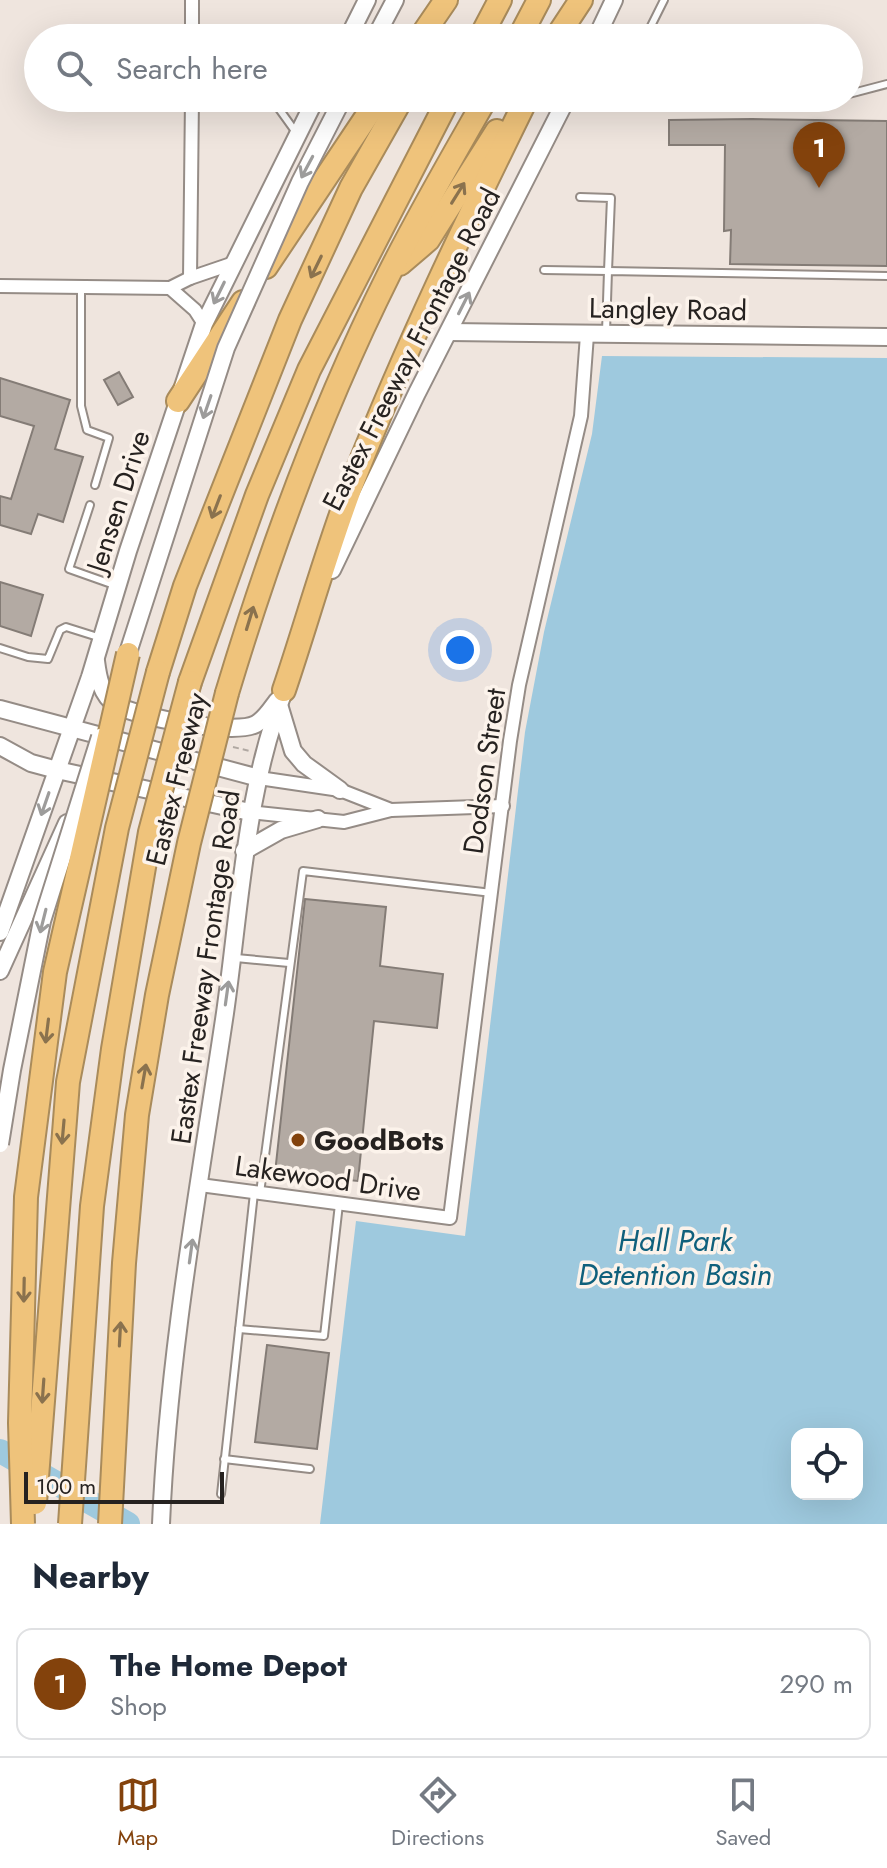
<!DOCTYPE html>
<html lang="en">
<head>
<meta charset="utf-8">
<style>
  :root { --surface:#fff; --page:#f2f2f3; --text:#1f2937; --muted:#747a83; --line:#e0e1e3; --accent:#83420c }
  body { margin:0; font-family:Jost,sans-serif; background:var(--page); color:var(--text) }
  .controls { position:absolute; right:24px; bottom:24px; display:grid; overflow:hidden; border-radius:16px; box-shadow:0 8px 32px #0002 }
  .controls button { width:72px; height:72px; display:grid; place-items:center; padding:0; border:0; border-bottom:2px solid var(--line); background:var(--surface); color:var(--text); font:40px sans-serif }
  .scale { position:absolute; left:24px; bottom:20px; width:200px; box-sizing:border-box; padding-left:8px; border:4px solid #262220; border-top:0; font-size:22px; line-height:28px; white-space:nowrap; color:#262220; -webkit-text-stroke:6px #fcf3eb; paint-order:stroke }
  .you { position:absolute; left:460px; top:650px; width:28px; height:28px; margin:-20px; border:6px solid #fff; border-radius:50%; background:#1a73e8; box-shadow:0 0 0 12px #1a73e833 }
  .badge { display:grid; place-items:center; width:52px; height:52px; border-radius:50%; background:var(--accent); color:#fff; font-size:26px; font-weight:700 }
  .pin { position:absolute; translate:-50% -66px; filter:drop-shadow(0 2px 4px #0008) }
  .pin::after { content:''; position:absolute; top:42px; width:28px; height:24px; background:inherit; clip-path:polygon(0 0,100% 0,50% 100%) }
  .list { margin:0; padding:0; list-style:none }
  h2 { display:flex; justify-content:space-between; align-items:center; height:104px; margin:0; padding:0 32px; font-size:34px }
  h2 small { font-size:26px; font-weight:400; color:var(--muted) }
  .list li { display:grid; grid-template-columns:52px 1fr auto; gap:24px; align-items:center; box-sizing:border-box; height:112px; margin:0 16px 16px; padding:0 16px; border:2px solid var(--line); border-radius:16px }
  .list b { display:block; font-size:30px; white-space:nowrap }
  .list p { margin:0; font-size:26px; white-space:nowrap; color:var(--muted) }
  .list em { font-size:26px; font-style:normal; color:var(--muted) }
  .icon { flex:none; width:44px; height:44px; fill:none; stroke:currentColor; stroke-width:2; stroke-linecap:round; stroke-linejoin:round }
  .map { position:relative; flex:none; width:887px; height:1524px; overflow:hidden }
  .search { position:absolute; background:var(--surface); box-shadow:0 8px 32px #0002; left:24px; right:24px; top:24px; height:88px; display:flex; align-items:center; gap:20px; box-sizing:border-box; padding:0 28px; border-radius:44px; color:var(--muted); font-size:30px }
  .sheet { height:232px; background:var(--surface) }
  nav { display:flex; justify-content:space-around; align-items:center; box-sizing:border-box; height:112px; border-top:2px solid var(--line); background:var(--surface); font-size:22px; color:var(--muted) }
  nav a { display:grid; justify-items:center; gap:4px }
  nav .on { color:var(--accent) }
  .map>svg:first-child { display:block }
</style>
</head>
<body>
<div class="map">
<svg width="887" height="1524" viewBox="0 0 887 1524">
  <rect width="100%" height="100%" fill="#efe5de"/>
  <!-- water -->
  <path fill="#9ec9de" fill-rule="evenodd" d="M602 356 887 358V1524H320L356 1221 465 1236 525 732 544 632 592 434ZM797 1434H857V1494H797Z"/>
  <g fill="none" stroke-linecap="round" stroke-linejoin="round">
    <!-- river -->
    <path stroke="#9ec9de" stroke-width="24" d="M0 1451 128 1524"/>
  </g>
  <!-- building -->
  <g fill="#b3aaa3" stroke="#847c76" stroke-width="2">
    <path d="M752 119 887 121V266L730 264 731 230 724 231 725 145H669V120Z"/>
    <path d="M119 372 133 397 118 405 104 380Z"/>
    <path d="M0 378 70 400 55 449 83 457 63 522 38 514 31 534 0 525V496L11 499 34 426 0 416Z"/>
    <path d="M0 582 43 595 31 636 0 626Z"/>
    <path d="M305 899 386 907 380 966 443 974 437 1028 374 1021 358 1181 275 1173Z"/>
    <path d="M267 1345 329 1353 317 1449 255 1442Z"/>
  </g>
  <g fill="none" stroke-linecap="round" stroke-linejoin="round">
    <defs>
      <g id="lane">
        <path d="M645 38 664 0"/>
        <path d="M849 94 887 84"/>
        <path d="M281 98 277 106 295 131"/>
        <path d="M544 270 608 271 611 198 580 197"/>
        <path d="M81 287V406L87 430 109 438 95 485"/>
        <path d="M606 332 608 271 887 276"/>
        <path d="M90 505 69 569 117 586"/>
        <path d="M0 648 28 657 48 659 60 630 66 627 101 638"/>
        <path d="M236 958 289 963"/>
        <path d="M260 1193 303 871 492 893"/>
        <path d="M239 1329 324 1336 339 1204"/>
        <path d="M224 1459 310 1469"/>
        <path d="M221 1494 254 1193"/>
      </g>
      <g id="street">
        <path d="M192 38V0"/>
        <path d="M190 278 192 98"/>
        <path d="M0 286 170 288 190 278 234 263"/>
        <path d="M170 288 195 310 204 324"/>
        <path d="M259 778 340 790 391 810"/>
        <path d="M250 812 344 822 391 810 503 806"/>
        <path d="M200 1185 450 1218 510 741 519 685 581 416 587 335"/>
      </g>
      <g id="secondary">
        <path d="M348 38 367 0"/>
        <path d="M375 38 395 0"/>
        <path d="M596 38 614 0"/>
        <path d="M450 332 887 337"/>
        <path d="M332 570 417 393 567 98"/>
        <path d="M96 661C98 677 101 695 116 705 137 717 235 736 256 724 265 719 271 709 277 701"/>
        <path d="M280 708 293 751 304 764 340 790"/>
        <path d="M0 709 259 778"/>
        <path d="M0 746 31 763 57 770 250 812"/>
        <path d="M244 851 281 830 318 819"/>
        <path d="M0 932 90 677 128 551 204 324 316 98"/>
        <path d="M0 971 67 823"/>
        <path d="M161 1524C168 1354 200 1181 225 1013 241 901 245 787 288 681"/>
      </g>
      <g id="highway">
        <path d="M420 38 446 0"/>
        <path d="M480 38 500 0"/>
        <path d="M519 38 539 0"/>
        <path d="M556 38 581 0"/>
        <path d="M400 264 428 240 497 131"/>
        <path d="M266 267 379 98"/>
        <path d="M178 401 243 302"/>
        <path d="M158 672 185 586 290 320 351 188 402 98"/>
        <path d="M190 682 257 495 309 370 449 98"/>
        <path d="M284 690C308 619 328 545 355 476 406 347 466 222 527 98"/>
        <path d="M227 693C270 550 322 408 389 274 419 214 453 156 486 98"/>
      </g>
    </defs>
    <!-- lane casing -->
    <use href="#lane" stroke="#958c86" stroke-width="10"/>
    <!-- street casing -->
    <use href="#street" stroke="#958c86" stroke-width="16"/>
    <!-- secondary casing -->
    <use href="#secondary" stroke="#958c86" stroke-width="20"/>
    <!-- highway casing -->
    <use href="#highway" stroke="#a98b5b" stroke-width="26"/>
    <!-- path -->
    <path stroke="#b0a8a2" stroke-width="2" stroke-dasharray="6 4" stroke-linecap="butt" d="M233 747 250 751"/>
    <!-- lane -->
    <use href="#lane" stroke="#fff" stroke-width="6"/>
    <!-- street -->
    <use href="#street" stroke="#fff" stroke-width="12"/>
    <!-- secondary -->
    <use href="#secondary" stroke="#fff" stroke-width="16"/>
    <!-- highway -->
    <use href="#highway" stroke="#efc37b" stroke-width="22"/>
    <defs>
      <g id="secondary-bridge">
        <path d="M125 662 226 348 300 182 343 98"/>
        <path d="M0 1144 12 1070 42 921 100 737"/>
      </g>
      <g id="highway-bridge">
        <path d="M35 1503 68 1082 117 828 158 672"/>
        <path d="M23 1524 20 1423 26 1197 55 972 128 654"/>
        <path d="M70 1524 92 1206 113 1049 150 832 190 682"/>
        <path d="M110 1524 124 1263 137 1115 157 995 189 843 227 693"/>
      </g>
    </defs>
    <!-- secondary-bridge casing -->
    <use href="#secondary-bridge" stroke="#958c86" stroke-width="20" stroke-linecap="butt"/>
    <!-- highway-bridge casing -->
    <use href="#highway-bridge" stroke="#a98b5b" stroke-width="26" stroke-linecap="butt"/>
    <!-- secondary-bridge -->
    <use href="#secondary-bridge" stroke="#fff" stroke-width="16"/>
    <!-- highway-bridge -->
    <use href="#highway-bridge" stroke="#efc37b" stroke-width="22"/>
  </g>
  <!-- one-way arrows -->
  <defs><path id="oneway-shaft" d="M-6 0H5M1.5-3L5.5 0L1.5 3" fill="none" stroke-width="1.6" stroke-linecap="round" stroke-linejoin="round" transform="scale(2)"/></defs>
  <g stroke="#9d9c9b">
    <use href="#oneway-shaft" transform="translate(307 167) rotate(118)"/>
    <use href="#oneway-shaft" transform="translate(219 293) rotate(116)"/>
    <use href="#oneway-shaft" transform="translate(464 303) rotate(-63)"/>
    <use href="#oneway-shaft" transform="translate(207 407) rotate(109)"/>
    <use href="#oneway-shaft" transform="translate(45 804) rotate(109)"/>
    <use href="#oneway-shaft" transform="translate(43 921) rotate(104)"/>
    <use href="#oneway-shaft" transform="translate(227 993) rotate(-82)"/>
    <use href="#oneway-shaft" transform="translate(191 1251) rotate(-82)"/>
  </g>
  <g stroke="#8a724e">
    <use href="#oneway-shaft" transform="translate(458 193) rotate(-58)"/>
    <use href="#oneway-shaft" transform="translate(316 267) rotate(116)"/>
    <use href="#oneway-shaft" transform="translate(216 507) rotate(111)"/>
    <use href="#oneway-shaft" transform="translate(250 618) rotate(-73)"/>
    <use href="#oneway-shaft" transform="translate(47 1031) rotate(97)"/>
    <use href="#oneway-shaft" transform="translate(144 1076) rotate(-80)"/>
    <use href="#oneway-shaft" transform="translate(63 1132) rotate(95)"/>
    <use href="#oneway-shaft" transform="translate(24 1290) rotate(91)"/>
    <use href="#oneway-shaft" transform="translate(120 1334) rotate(-87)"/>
    <use href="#oneway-shaft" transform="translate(43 1391) rotate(94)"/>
  </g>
  <!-- markers -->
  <circle fill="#83420c" stroke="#fcf3eb" stroke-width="3" cx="298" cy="1140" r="8"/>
  <g text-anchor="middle" stroke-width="7" stroke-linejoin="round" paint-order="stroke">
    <!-- street labels -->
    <g font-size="28" fill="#262220" stroke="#fcf3eb">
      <text transform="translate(668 309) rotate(1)" y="10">Langley Road</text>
      <text transform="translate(411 349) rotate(-63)" y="10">Eastex Freeway Frontage Road</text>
      <text transform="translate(118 501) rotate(-72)" y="10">Jensen Drive</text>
      <text transform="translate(484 771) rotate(-82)" y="10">Dodson Street</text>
      <text transform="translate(176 779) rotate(-76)" y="10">Eastex Freeway</text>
      <text transform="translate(205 967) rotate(-82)" y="10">Eastex Freeway Frontage Road</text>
      <text transform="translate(328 1178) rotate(8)" y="10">Lakewood Drive</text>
    </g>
    <!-- poi labels -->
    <g font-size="28" font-weight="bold" fill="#262220" stroke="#fcf3eb" text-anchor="start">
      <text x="314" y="1150">GoodBots</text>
    </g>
    <!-- water labels -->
    <g font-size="30" font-style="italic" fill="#0f607c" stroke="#fcf3eb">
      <text x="675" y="1251">Hall Park<tspan x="675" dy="34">Detention Basin</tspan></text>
    </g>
  </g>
</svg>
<div class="controls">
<button><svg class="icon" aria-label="locate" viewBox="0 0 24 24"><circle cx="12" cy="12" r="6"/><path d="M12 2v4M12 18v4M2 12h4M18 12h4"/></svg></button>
</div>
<div class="scale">100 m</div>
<div class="you"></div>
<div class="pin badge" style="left:819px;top:188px">1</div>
<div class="search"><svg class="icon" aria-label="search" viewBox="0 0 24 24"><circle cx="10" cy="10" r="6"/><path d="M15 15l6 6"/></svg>Search here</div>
</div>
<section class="sheet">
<h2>Nearby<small></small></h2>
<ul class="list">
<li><span class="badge">1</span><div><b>The Home Depot</b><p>Shop</p></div><em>290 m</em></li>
</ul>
</section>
<nav>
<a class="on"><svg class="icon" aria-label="map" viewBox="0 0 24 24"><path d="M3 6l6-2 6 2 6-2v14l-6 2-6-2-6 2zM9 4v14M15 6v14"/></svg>Map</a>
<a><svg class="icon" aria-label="directions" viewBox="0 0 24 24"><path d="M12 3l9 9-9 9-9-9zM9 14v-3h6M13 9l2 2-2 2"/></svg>Directions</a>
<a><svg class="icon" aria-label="saved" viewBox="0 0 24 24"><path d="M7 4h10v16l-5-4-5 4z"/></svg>Saved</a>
</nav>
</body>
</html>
